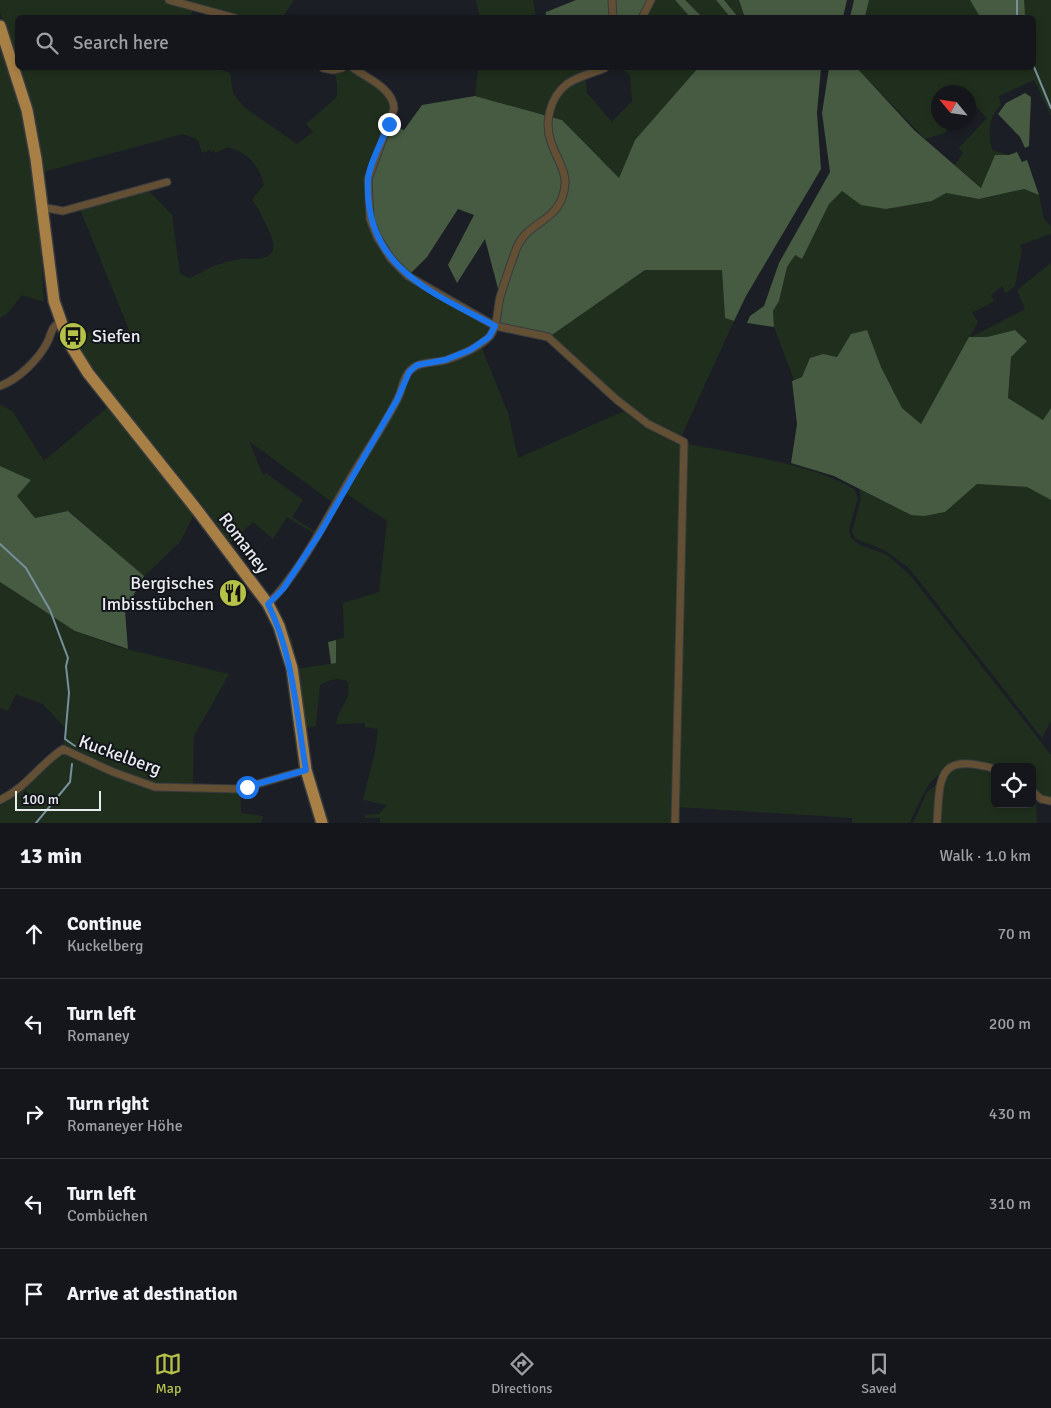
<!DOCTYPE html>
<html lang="en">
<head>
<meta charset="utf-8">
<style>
  :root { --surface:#14161b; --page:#212328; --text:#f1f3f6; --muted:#9d9fa3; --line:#33353a; --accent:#b6c149 }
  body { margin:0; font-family:Signika,sans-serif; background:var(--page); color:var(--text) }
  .controls { position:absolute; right:15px; bottom:15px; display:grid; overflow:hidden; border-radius:8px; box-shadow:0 2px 8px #0003 }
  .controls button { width:45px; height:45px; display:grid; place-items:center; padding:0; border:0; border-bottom:1px solid var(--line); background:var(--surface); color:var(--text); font:25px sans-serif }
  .compass { position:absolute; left:931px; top:85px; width:45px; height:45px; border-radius:50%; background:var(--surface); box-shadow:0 2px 8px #0003; rotate:299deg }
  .scale { position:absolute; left:15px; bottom:12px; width:86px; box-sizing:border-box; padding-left:5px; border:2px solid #e9ebef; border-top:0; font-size:14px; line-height:18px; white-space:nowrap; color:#e9ebef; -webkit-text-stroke:4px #12151a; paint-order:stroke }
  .stop { position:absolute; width:15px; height:15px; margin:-11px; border:4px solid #1a73e8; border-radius:50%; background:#fff }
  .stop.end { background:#1a73e8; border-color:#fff; box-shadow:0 1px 5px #0008 }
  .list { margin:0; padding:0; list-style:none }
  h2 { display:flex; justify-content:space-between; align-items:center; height:65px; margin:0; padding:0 20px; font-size:21px }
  h2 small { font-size:16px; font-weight:400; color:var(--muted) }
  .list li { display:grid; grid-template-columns:32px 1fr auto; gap:15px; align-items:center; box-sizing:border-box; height:90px; padding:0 20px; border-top:1px solid var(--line) }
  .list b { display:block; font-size:19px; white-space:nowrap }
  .list p { margin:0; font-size:16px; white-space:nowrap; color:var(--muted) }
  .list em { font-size:16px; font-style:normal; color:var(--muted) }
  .icon { flex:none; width:28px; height:28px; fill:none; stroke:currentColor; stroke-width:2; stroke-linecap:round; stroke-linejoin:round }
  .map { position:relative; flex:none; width:1051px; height:823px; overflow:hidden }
  .search { position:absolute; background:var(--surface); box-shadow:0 2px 8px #0003; left:15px; right:15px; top:15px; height:55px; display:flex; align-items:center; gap:12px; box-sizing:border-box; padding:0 18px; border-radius:8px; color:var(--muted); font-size:19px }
  .sheet { height:515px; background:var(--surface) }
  nav { display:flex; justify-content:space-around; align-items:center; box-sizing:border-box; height:70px; border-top:1px solid var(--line); background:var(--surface); font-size:14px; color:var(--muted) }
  nav a { display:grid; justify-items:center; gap:2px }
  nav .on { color:var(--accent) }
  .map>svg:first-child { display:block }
</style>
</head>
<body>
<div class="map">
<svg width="1051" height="823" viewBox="0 0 1051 823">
  <rect width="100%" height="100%" fill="#1b1e24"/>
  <!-- green -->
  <g fill="#202f1d">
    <path d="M0 0H169L193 6 191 17 18 18V68H215L230 73 233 93 244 107 297 144 313 132 306 124 337 97V83L334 71 351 68 388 94 393 101 388 123 407 277 496 324 478 342 444 359 411 366 401 390 333 503 249 441 263 475 266 473 303 500 292 517 318 533 317 535 287 517 273 539 253 522 231 543 201 503 198 508 91 373 78 347 79 337 84 333 129 330 80 209 148 190 172 215 180 273 188 278C200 275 208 267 220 264 228 262 239 258 247 259 275 260 279 250 267 227 262 217 259 208 252 200L264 185C260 166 248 153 228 147L215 153 214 150 211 152 210 150 202 153 198 140 183 134 43 172 0 12Z"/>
    <path d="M179 0H294L282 18 241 17Z"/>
    <path d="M476 0H533L536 17H480Z"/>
    <path d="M652 0H675L690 17 644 18Z"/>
    <path d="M685 0H716L730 17H702Z"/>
    <path d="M724 0H739L745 17H738Z"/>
    <path d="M869 0H970L980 17 865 18Z"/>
    <path d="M1024 0H1051V116L1034 80 999 96 1001 105C988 118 988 131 992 150L1009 155H995L982 188 955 165 963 153 959 148 987 118 969 99 968 92H938V122L952 123 945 133 925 139 857 68H1034V18L1024 17Z"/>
    <path d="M0 42C7 65 16 88 23 111 39 173 40 239 44 302L22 295 7 314 0 318Z"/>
    <path d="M478 68H584L589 73 568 82 549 116 475 96Z"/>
    <path d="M620 68H698L635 140 619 178 562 120 550 116C554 96 566 85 585 77L587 93 612 122 632 101 630 75Z"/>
    <path d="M1024 189 1039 195 1044 219 1051 226V234L1020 245 1022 250 1015 286 1006 293 1002 286 991 295 994 301 972 313 978 322 921 424 902 408 881 367 867 330 851 334 837 357 823 354 802 377 794 380 774 327 773 311 779 301 787 267 795 255 802 259C811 239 824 202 842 191L861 205 932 201 946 193 979 199Z"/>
    <path d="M1051 263V408L1043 420 1008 398 1011 357 1027 340 1015 330 987 337H971L1025 309 1017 290Z"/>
    <path d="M645 270H722L725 318 734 321 681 437 636 413 549 337Z"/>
    <path d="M481 346 508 413 518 458 624 411 681 445 673 823H380V818H365V815L379 814 387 805 363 800 375 752 378 729 365 727V723L336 724C338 709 354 696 347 681 340 677 326 680 320 685L316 726 306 728 289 639 292 638 297 669 336 663V640L344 637 343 603 379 592 387 521 344 492 409 375 417 368Z"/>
    <path d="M0 404 13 412 44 461 108 407 196 510 180 542 144 576 69 511 35 518 17 496 30 480 0 466Z"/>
    <path d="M689 444C736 454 814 464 854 489L858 498 849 529 851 538 860 545 887 555 910 575 1051 755V799L1032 789V767C1011 767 960 760 943 771 926 782 918 805 910 823H852V818L678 807 687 445Z"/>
    <path d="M977 484 1027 487 1051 500V721L1042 738 909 568 884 550 856 539 852 533 861 498 859 489 911 515 945 512Z"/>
    <path d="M0 582 75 631 118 647 229 674 194 736 193 788 157 784 114 770 63 748 65 728 43 704 16 694 8 711 0 708Z"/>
    <path d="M65 751 156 786 240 789 241 813 263 816 261 823H0V801L55 756Z"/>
    <path d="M971 766 995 770V804H1032V793L1036 796 1037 823H939L943 780 953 767Z"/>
    <path d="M939 783 936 823H913L927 792Z"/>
  </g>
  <!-- forest -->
  <g fill="#465b41">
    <path d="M576 0H609L610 17 545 18 546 12Z"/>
    <path d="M612 0H650L640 17 612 18Z"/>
    <path d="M675 0H685L702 17H690Z"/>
    <path d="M716 0H724L738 17H730Z"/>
    <path d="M739 0H847L843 17 745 18Z"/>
    <path d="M854 0H869L865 17H850Z"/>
    <path d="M970 0H1024L1025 16 980 17Z"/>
    <path d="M698 68H821L817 113 821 169 746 296 734 321 725 318 722 270H645L549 337 497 323 502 304 485 239 457 283 448 265 474 215 458 209 427 257 408 276C384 250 364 215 369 178 372 162 384 140 390 124L404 130 422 105 475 96 562 120 619 178 635 140Z"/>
    <path d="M829 68H857L914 130 981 188 995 155H1009L1017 152 1022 162 1027 160 1039 195 1024 189 979 199 946 193 932 201 886 209 861 205 842 191 829 204 802 259 795 255 787 267 779 301 773 311 774 327 747 323 750 316 764 306 779 263 830 172 822 113Z"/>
    <path d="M1025 93 1031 97 1029 146 1025 148 1020 137 998 114 1006 103Z"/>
    <path d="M867 330 881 367 902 408 921 424 969 337H987L1015 330 1027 341 1011 357 1008 398 1043 420 1051 408V500L1027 487 977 484 945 512 924 516 911 515 834 476 791 463 797 424 792 381 802 377 810 358 823 354 837 357 851 334Z"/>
    <path d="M0 466 31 480 17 496 35 518 68 511 144 576 125 611 128 649 75 631 0 582Z"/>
    <path d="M336 640V663L331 664 328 642Z"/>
  </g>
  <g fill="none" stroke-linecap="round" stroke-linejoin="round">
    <!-- stream -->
    <g stroke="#77909c" stroke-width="2">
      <path d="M1017 0V18"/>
      <path d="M1034 67 1051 108"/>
      <path d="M0 544 26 568 50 610 68 658 66 666 69 693 65 739 75 746"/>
      <path d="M36 823 70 782 72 764"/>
    </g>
    <defs>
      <g id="street">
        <path d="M169 0 235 18"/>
        <path d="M612 0 613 18"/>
        <path d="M642 18 651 0"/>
        <path d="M323 68 333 70 342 68"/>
        <path d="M353 68C367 78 394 89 394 109L368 179 370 219 377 237 391 259 408 276 495 326 548 337 617 400 648 424 684 442 675 823"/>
        <path d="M41 207 63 211 167 182"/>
        <path d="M0 386C19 379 39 359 48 341 52 332 51 327 60 322"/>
        <path d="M268 604C302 569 322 526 347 484 363 456 382 429 397 400 402 391 402 381 408 373 417 360 433 364 446 360 461 355 478 348 489 337 498 327 497 310 500 297 505 281 511 263 517 247 528 223 553 222 562 198 571 175 558 163 551 142 544 122 550 97 567 84 578 76 594 73 605 68"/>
        <path d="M1032 791 1041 799 1051 801"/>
        <path d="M0 800C26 788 40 764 63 749L113 772 155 787 240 789 306 770"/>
        <path d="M937 823C940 777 937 752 995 769"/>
      </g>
      <path id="primary" d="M0 26 27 110 36 159 54 301 68 341 88 373 197 510 268 604 279 626 292 668 306 770 322 823"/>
    </defs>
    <!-- street casing -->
    <use href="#street" stroke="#383b40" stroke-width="9"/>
    <!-- primary casing -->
    <use href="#primary" stroke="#383b40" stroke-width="14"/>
    <!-- street -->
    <use href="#street" stroke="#624f34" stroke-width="7"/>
    <!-- primary -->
    <use href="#primary" stroke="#a88045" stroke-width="11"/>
  </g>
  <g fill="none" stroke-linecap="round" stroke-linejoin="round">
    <!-- route -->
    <path stroke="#1a73e8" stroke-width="6" d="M247 787 306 770C296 713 294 657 268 604L283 589 320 533 397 400 409 372 417 365 445 360 470 350 489 337 495 326C431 292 364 267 368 181 368 166 383 139 389 124"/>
  </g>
  <!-- icons -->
  <defs>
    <symbol id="bus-disc" viewBox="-11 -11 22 22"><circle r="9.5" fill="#b6c149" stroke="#12151a"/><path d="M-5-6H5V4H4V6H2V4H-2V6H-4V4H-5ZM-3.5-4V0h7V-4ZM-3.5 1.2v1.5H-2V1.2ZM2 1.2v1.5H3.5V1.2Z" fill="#111"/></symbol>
    <symbol id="restaurant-disc" viewBox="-11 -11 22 22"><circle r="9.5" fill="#b6c149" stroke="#12151a"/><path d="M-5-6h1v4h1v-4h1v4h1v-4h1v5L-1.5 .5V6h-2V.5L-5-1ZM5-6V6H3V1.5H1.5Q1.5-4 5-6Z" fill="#111"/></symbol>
  </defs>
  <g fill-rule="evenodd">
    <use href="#bus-disc" x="57" y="320" width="32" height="32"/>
    <use href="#restaurant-disc" x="217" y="577" width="32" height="32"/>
  </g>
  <g text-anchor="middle" stroke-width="4" stroke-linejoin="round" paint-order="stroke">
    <!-- poi labels -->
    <g font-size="18" fill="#e9ebef" stroke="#12151a" text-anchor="start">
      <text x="92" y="342">Siefen</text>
      <text x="214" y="589" text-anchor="end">Bergisches<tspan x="214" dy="21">Imbisstübchen</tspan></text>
    </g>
    <!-- street labels -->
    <g font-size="18" fill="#e9ebef" stroke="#12151a">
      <text transform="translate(244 543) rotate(53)" y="6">Romaney</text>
      <text transform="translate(120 755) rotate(20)" y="6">Kuckelberg</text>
    </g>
  </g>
</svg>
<div class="controls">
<button><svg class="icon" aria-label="locate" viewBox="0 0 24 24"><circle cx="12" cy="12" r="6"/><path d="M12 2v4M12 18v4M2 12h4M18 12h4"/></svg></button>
</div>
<svg class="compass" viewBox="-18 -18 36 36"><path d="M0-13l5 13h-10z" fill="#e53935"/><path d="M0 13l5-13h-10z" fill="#9d9fa3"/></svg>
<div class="scale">100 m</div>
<div class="stop" style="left:247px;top:787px"></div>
<div class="stop end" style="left:389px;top:124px"></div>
<div class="search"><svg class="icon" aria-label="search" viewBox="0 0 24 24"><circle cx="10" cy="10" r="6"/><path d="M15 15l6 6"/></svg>Search here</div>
</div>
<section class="sheet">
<h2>13 min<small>Walk · 1.0 km</small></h2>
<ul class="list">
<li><svg class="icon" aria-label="ahead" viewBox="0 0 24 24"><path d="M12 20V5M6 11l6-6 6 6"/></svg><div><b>Continue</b><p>Kuckelberg</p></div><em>70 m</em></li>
<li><svg class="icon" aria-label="left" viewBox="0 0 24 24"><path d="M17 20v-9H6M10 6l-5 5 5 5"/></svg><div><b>Turn left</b><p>Romaney</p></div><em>200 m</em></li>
<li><svg class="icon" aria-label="right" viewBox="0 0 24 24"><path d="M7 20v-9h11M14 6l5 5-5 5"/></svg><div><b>Turn right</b><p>Romaneyer Höhe</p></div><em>430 m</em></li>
<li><svg class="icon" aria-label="left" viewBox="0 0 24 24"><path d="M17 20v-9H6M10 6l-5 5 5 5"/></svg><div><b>Turn left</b><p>Combüchen</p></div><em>310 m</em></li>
<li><svg class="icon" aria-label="arrive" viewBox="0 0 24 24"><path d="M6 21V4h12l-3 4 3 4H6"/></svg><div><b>Arrive at destination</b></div></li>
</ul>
</section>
<nav>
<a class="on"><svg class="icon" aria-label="map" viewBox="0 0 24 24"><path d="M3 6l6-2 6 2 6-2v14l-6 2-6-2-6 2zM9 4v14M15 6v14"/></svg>Map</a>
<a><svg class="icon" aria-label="directions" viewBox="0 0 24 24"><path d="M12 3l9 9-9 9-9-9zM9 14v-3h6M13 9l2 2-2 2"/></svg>Directions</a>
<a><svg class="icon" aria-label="saved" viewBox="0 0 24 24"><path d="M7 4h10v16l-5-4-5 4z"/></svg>Saved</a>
</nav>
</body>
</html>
